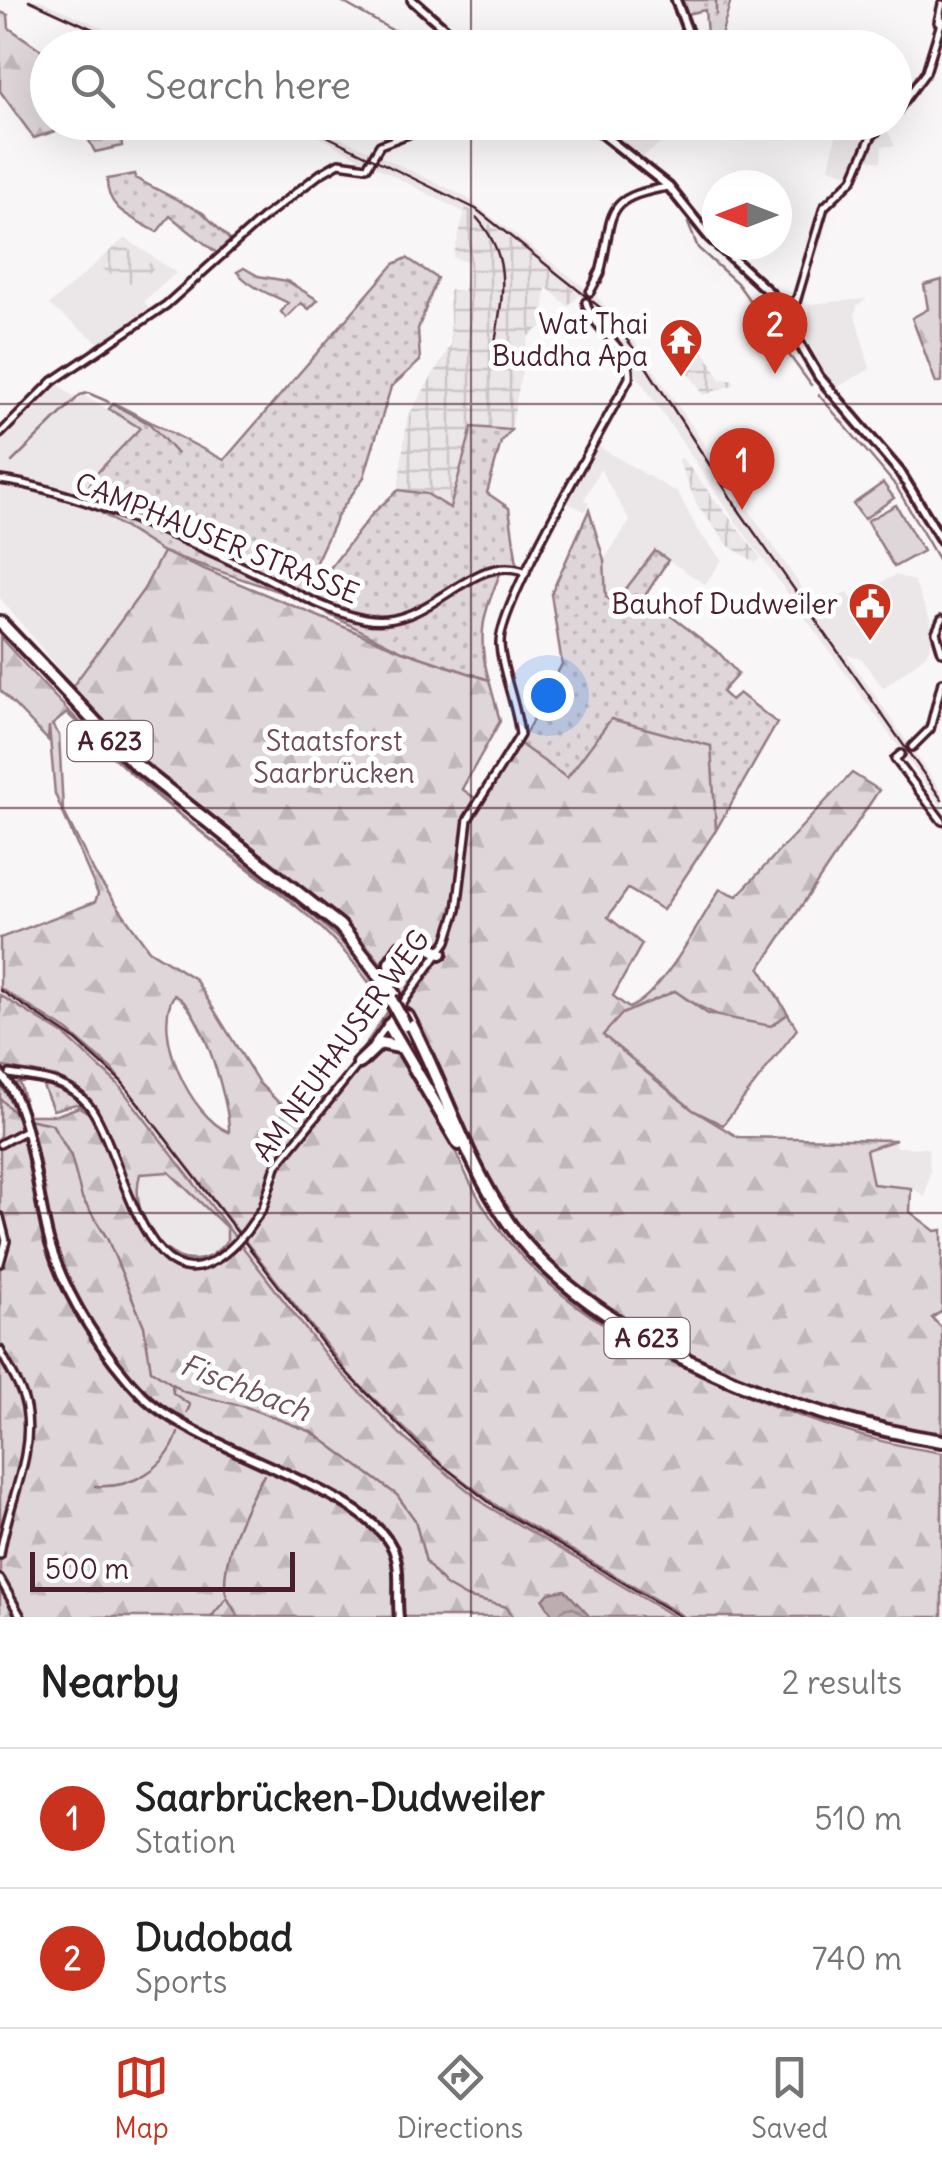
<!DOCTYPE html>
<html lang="en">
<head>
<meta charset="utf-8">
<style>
  :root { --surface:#fff; --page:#f2f2f2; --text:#222; --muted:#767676; --line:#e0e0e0; --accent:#c8321e }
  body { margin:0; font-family:Delius,sans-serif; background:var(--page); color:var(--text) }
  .compass { position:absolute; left:702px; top:170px; width:90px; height:90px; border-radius:50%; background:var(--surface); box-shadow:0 10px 40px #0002; rotate:270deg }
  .scale { position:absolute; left:30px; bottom:25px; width:265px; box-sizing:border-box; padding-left:10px; border:5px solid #4a1f2b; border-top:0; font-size:28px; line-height:35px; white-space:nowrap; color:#4a1f2b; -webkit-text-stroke:8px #fff; paint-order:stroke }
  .you { position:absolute; left:548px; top:695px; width:35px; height:35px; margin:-25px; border:8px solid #fff; border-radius:50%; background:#1a73e8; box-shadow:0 0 0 15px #1a73e833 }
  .badge { display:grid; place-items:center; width:65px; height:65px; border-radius:50%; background:var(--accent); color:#fff; font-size:32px; font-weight:700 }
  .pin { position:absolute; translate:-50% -82px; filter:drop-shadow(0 2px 5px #0008) }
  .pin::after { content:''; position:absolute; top:52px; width:35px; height:30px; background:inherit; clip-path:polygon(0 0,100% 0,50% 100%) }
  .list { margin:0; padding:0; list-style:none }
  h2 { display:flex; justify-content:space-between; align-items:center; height:130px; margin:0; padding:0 40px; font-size:42px }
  h2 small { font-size:32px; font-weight:400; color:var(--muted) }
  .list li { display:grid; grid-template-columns:65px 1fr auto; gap:30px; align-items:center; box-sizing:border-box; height:140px; padding:0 40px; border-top:2px solid var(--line) }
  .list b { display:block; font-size:38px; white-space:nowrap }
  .list p { margin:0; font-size:32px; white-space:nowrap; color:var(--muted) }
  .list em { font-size:32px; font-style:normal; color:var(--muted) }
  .icon { flex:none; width:55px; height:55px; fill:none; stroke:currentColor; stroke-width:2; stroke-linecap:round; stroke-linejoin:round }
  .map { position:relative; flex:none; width:942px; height:1617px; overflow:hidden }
  .search { position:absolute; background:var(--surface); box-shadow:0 10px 40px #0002; left:30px; right:30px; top:30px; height:110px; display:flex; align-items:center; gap:25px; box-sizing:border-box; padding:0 35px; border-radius:55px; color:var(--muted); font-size:38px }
  .sheet { height:410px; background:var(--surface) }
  nav { display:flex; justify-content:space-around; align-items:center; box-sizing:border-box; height:140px; border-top:2px solid var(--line); background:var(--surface); font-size:28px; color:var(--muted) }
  nav a { display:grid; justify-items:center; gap:5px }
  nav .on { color:var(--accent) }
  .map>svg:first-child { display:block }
</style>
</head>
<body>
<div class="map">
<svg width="942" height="1617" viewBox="0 0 942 1617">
  <defs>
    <pattern id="industrial-grid" width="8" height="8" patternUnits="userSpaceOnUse" patternTransform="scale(2.5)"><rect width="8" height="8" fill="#ebe6e8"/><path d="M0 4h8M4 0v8" fill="none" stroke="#cbc5c7"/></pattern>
    <pattern id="grass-dots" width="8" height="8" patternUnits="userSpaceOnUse" patternTransform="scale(2.5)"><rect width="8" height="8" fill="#ded6d9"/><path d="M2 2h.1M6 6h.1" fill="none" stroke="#c0b7ba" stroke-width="1.8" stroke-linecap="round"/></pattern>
    <pattern id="forest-firs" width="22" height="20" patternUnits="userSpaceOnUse" patternTransform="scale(2.5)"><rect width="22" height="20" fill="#ded6d9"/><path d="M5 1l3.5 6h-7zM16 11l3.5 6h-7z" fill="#c0b7ba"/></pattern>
    <pattern id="water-waves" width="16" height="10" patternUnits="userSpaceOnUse" patternTransform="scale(2.5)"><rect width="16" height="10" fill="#bdadb0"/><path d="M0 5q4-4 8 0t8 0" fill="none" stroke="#9c8c8f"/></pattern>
  </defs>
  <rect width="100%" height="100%" fill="#f8f6f7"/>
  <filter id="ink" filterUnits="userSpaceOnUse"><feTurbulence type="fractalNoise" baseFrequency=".01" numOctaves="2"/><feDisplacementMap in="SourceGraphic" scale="20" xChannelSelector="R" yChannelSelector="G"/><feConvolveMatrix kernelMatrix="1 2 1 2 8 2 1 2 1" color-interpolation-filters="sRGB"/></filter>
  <g filter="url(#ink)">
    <!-- built -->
    <g fill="#ebe6e8">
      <path d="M25 0H40L145 47H130Z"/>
      <path d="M292 123H310L464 196 596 296 630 335 814 606 848 592 852 599 895 575 914 581 931 622V645L925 656 883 688 861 658 847 655 942 793V807L734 519 590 306 555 272 467 208 465 213Z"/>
      <path d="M605 123H647L659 145 640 159 603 129Z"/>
      <path d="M839 123H859L871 130 888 132 895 146H882L881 162 858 157 852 175 829 168Z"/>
      <path d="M125 238 176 273 144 301 150 310 99 343 49 305Z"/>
      <path d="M867 299 857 305 855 315 870 369 834 389 803 333 809 327 808 304Z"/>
      <path d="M57 383 78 401 83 395 140 428 96 474 101 509 163 552 144 589 72 685 0 598V441Z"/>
      <path d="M594 444 679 494 698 531 722 560 705 584 655 552 615 604 606 597 604 560 630 521 600 469 584 500 589 503 585 511 565 502Z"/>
      <path d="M0 988 68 1031 112 1069 349 1375 441 1464 497 1506 685 1617H675L487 1506 405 1439 330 1361 118 1084 66 1036 0 995Z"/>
      <path d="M894 1142 897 1147 928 1148 930 1170 925 1197 911 1187 874 1184 867 1150Z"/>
      <path d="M169 1172 227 1228V1240L215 1251 195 1258 166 1252 146 1229 139 1208 140 1173Z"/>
    </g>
    <!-- industrial -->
    <g fill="url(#industrial-grid)">
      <path d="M466 207 556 272 579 296 568 306 546 287 542 326 528 337 511 430 472 428 450 509 427 494 398 490 407 418 451 345 449 290 463 291 469 263 453 257Z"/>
      <path d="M119 243 148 262 156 267 139 282 125 283 95 264Z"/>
      <path d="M691 330 721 380 732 379 735 384 704 395 673 351 689 339 686 333Z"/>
      <path d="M682 458 761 558 756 563 729 546 697 505 678 460Z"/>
    </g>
    <!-- grass -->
    <g fill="url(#grass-dots)" stroke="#947a82" stroke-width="2.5">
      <path d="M679 0H731L718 47H708L705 10 686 14Z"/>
      <path d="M135 174V178L203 213 232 242 218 254 170 216 157 232C133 218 106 210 107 179Z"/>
      <path d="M407 258 437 278 418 329 420 361 391 387 364 477 339 513 315 564 327 572 373 513 398 490 427 494 450 508 472 427 511 430 501 442 487 493 509 508 517 564 503 566C485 611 475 632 489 680L402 651 292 596 163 552 81 500 96 474 140 428 109 409 114 403 224 460 394 264Z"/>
      <path d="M244 268 258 276 287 281 318 300 309 309 301 303 286 318 281 312 288 303C271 294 252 289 237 272Z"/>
      <path d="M589 510 604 560 606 597 615 603 655 551 668 560 645 596 719 653 738 674 722 692 731 700 739 693 777 723 716 830 710 746 566 779 520 744 562 664 551 594Z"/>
      <path d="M23 1079C52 1080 71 1090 91 1112L76 1104 53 1110 41 1081 19 1082 24 1099 18 1100 13 1086Z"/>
    </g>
    <!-- forest -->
    <g fill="url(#forest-firs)" stroke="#947a82" stroke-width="2.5" fill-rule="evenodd">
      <path d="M0 12 8 15 9 28 47 54 48 122 120 123 122 146 95 152 84 131 59 130 34 138 0 91Z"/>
      <path d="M942 280V381L936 383 912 318 928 309 924 285Z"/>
      <path d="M163 552 402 651 489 680 500 721 462 789 479 801 520 744 567 778 611 719 711 746 716 830 663 910 628 889 608 917 642 944 613 996 629 1008C663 994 700 920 720 889L737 896 852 773 879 790 760 968 788 1014 771 1026C733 1024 706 1013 675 991L636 1064 693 1110 738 1137 896 1140 866 1150 873 1184 911 1188 910 1212 935 1231 942 1230V1311L932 1318 942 1328V1435C803 1417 582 1329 503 1207 452 1128 435 1034 377 958 346 917 303 891 262 860 194 808 129 753 67 694L144 589Z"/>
      <path d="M0 637C64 710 131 776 207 836 252 872 304 902 343 944 405 1011 430 1105 471 1184 524 1287 617 1339 719 1383 793 1416 862 1441 942 1453V1617H685L497 1506 441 1464 350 1376 112 1069 68 1031 0 988V938L95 902 98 894 55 794 49 726 48 740 0 690ZM67 713C111 757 157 798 206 836 283 898 334 923 388 1011L331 1096 279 1103 259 1083 195 979 149 950 95 874 63 810 59 735 52 725ZM174 995C201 1005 230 1104 229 1132 191 1117 151 1033 174 995Z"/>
      <path d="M0 995 66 1036 118 1084 330 1361 405 1439 487 1506 675 1617H590L575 1605 544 1600 554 1617H0V1084L19 1115H57L79 1107 89 1113 97 1108 57 1077 3 1067 0 1072ZM169 1172 227 1228V1240C187 1295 125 1225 140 1174Z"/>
    </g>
    <!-- garden -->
    <g fill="#ded6d9" stroke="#947a82" stroke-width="2.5">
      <path d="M883 483 894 498 864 519 853 504Z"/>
      <path d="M896 505 923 551 894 567 867 521Z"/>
      <path d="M675 991 708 1014 771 1026 788 1014 797 1029 723 1125 693 1110 603 1035 622 1014Z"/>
    </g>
    <!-- water -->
    <path fill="url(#water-waves)" stroke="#8f747b" stroke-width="2.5" d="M565 1590 590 1617H554L543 1600 549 1593Z"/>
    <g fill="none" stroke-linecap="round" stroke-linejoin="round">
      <!-- stream -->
      <g stroke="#8f747b" stroke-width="2.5">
        <path d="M339 0 390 29 455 48"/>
        <path d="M716 0V14"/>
        <path d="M688 223 698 248 737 283 811 385"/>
        <path d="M819 395 896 486 942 566"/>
        <path d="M114 405 150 424 177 454"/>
        <path d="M12 462 80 395 88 393 109 402"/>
        <path d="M0 1098 18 1117 52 1124 71 1156 82 1198 107 1238 144 1326 151 1370 184 1392 246 1407 312 1432 397 1495 415 1520 426 1562 445 1585 466 1597 507 1607 513 1617"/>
        <path d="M172 1384 173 1393 190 1405 187 1412"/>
        <path d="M308 1481 377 1519"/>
        <path d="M95 1486C130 1489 167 1469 178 1433"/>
        <path d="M211 1617 226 1599"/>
        <path d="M238 1617C234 1607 225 1599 225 1588 224 1550 245 1507 264 1475"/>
      </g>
      <defs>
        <g id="tertiary">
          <path d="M938 22 942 4"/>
          <path d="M894 115 926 72 942 20"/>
          <path d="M600 273C615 214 600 198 668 187"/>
          <path d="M590 292 597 279"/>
          <path d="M784 314 787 305 796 300"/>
          <path d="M791 319 824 207 853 179 871 137 886 122"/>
          <path d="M0 434 53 381 166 305 263 218 320 174 339 163 367 167 380 145 440 122"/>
          <path d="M0 480C69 488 188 540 252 571 287 588 325 611 364 619 430 633 471 549 526 572"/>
          <path d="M942 619 936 632 942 652"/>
          <path d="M912 747 930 729 942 682"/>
          <path d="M901 754 895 759 942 821"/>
          <path d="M375 1042 447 941 457 910 468 819 520 735C517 705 501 669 500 644 498 605 605 425 629 378 632 347 592 331 586 302"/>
          <path d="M10 1074C39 1079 65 1079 87 1103 123 1143 146 1335 236 1243"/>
          <path d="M0 1144 26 1130"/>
          <path d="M0 1217 6 1241 0 1263"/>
          <path d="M246 1232 263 1208 276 1166 359 1063"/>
          <path d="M0 1350C9 1369 22 1387 26 1408 35 1457 6 1507 0 1555"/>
          <path d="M0 1579 21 1617"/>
        </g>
        <g id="secondary">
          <path d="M412 0 450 33 500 48"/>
          <path d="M676 0 689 35 688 48"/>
          <path d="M587 122 669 187 709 237 770 293 819 377 900 472 942 541"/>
          <path d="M597 279 600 273"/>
          <path d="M0 1074C32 1104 37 1203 51 1247 67 1298 105 1357 142 1395 199 1452 363 1486 393 1549 402 1570 396 1595 399 1617"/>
        </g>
        <g id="motorway">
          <path d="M0 622 135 764 340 926 394 994"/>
          <path d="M392 983 390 963 401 947 423 944 441 953"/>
          <path d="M407 1016C443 1083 464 1158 508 1222 589 1340 804 1420 942 1441"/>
          <path d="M389 1025 459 1144"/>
          <path d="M359 1063 380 1043 399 1047"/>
        </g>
      </defs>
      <!-- tertiary casing -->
      <use href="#tertiary" stroke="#4a1f2b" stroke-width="12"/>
      <!-- secondary casing -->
      <use href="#secondary" stroke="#4a1f2b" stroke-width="14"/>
      <!-- motorway casing -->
      <use href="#motorway" stroke="#4a1f2b" stroke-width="18"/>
      <!-- tertiary -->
      <use href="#tertiary" stroke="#fff" stroke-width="5"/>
      <!-- secondary -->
      <use href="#secondary" stroke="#fff" stroke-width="6"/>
      <!-- motorway -->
      <use href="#motorway" stroke="#fff" stroke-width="10"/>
      <!-- rail -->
      <g stroke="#4a1f2b" stroke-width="2.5">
        <path d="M29 0 134 48"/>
        <path d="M298 122 476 209 602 309 636 351 740 512 942 800"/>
        <path d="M477 218C517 264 499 304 493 359"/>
        <path d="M0 990 76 1040 122 1082 339 1365 422 1449 495 1507 681 1617"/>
      </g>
      <defs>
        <path id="tertiary-bridge" d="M236 1243 246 1232"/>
        <path id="motorway-bridge" d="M390 998 405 1025"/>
      </defs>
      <!-- tertiary-bridge casing -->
      <use href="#tertiary-bridge" stroke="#4a1f2b" stroke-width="12" stroke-linecap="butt"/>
      <!-- motorway-bridge casing -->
      <use href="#motorway-bridge" stroke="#4a1f2b" stroke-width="18" stroke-linecap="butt"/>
      <!-- tertiary-bridge -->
      <use href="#tertiary-bridge" stroke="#fff" stroke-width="5"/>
      <!-- motorway-bridge -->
      <use href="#motorway-bridge" stroke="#fff" stroke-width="10"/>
    </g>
  </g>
  <!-- grid -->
  <path fill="none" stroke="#4a1f2b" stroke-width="2.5" stroke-opacity="0.55" d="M471 0V48M471 122V1617M0 404H942M0 808H942M0 1213H942"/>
  <!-- icons -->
  <defs>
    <symbol id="temple-pin" viewBox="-11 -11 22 30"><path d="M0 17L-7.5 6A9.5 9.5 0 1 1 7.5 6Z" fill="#c8321e" stroke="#fff"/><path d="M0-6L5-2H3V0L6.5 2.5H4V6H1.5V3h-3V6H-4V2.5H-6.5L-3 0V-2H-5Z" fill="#fff"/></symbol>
    <symbol id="civic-pin" viewBox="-11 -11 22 30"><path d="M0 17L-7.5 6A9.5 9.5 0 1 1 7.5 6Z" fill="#c8321e" stroke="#fff"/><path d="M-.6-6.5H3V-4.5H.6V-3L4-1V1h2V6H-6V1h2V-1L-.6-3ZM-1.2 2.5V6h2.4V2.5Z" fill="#fff"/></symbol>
  </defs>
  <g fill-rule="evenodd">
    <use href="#temple-pin" x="656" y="315" width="50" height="68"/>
    <use href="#civic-pin" x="845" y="579" width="50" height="68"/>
  </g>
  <g text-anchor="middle" stroke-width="10" stroke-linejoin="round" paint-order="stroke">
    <!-- shield labels -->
    <g fill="#fff" stroke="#80626b" stroke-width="2.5">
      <rect x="67.5" y="721" width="85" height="40" rx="8"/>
      <rect x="604.5" y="1318" width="85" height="40" rx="8"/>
    </g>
    <g font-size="25" font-weight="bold" fill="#4a1f2b">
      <text x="110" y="750">A 623</text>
      <text x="647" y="1347">A 623</text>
    </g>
    <!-- poi labels -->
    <g font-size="28" fill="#4a1f2b" stroke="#fff" text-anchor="end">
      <text x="648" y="334">Wat Thai<tspan x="648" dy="32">Buddha Apa</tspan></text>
      <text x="838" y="614">Bauhof Dudweiler</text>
    </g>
    <!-- street labels -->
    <g font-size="28" fill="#4a1f2b" stroke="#fff">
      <text transform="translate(217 538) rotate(22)" y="10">CAMPHAUSER STRASSE</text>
      <text transform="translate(341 1045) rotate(-54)" y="10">AM NEUHAUSER WEG</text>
    </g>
    <!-- park labels -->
    <g font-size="28" fill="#6f4d56" stroke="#fff">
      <text x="334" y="751">Staatsforst<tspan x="334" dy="32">Saarbrücken</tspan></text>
    </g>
    <!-- water labels -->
    <g font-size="30" font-style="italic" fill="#72515a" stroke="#fff">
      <text transform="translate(245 1388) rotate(21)" y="10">Fischbach</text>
    </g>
  </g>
</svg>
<svg class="compass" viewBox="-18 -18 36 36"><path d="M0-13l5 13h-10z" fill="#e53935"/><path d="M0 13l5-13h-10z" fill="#767676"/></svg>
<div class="scale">500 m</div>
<div class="you"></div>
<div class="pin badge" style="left:742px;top:510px">1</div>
<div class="pin badge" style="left:775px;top:374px">2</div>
<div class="search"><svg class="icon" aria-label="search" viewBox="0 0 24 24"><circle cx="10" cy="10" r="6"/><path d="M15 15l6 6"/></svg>Search here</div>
</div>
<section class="sheet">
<h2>Nearby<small>2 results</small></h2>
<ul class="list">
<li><span class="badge">1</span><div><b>Saarbrücken-Dudweiler</b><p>Station</p></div><em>510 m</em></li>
<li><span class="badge">2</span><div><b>Dudobad</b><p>Sports</p></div><em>740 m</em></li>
</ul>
</section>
<nav>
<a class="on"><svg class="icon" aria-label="map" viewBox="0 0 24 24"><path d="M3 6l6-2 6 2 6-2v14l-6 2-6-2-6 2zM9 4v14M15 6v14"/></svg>Map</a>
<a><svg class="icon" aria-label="directions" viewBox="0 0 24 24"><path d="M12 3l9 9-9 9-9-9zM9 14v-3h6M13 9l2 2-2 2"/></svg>Directions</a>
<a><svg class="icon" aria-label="saved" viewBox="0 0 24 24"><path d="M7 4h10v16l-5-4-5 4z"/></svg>Saved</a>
</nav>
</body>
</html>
